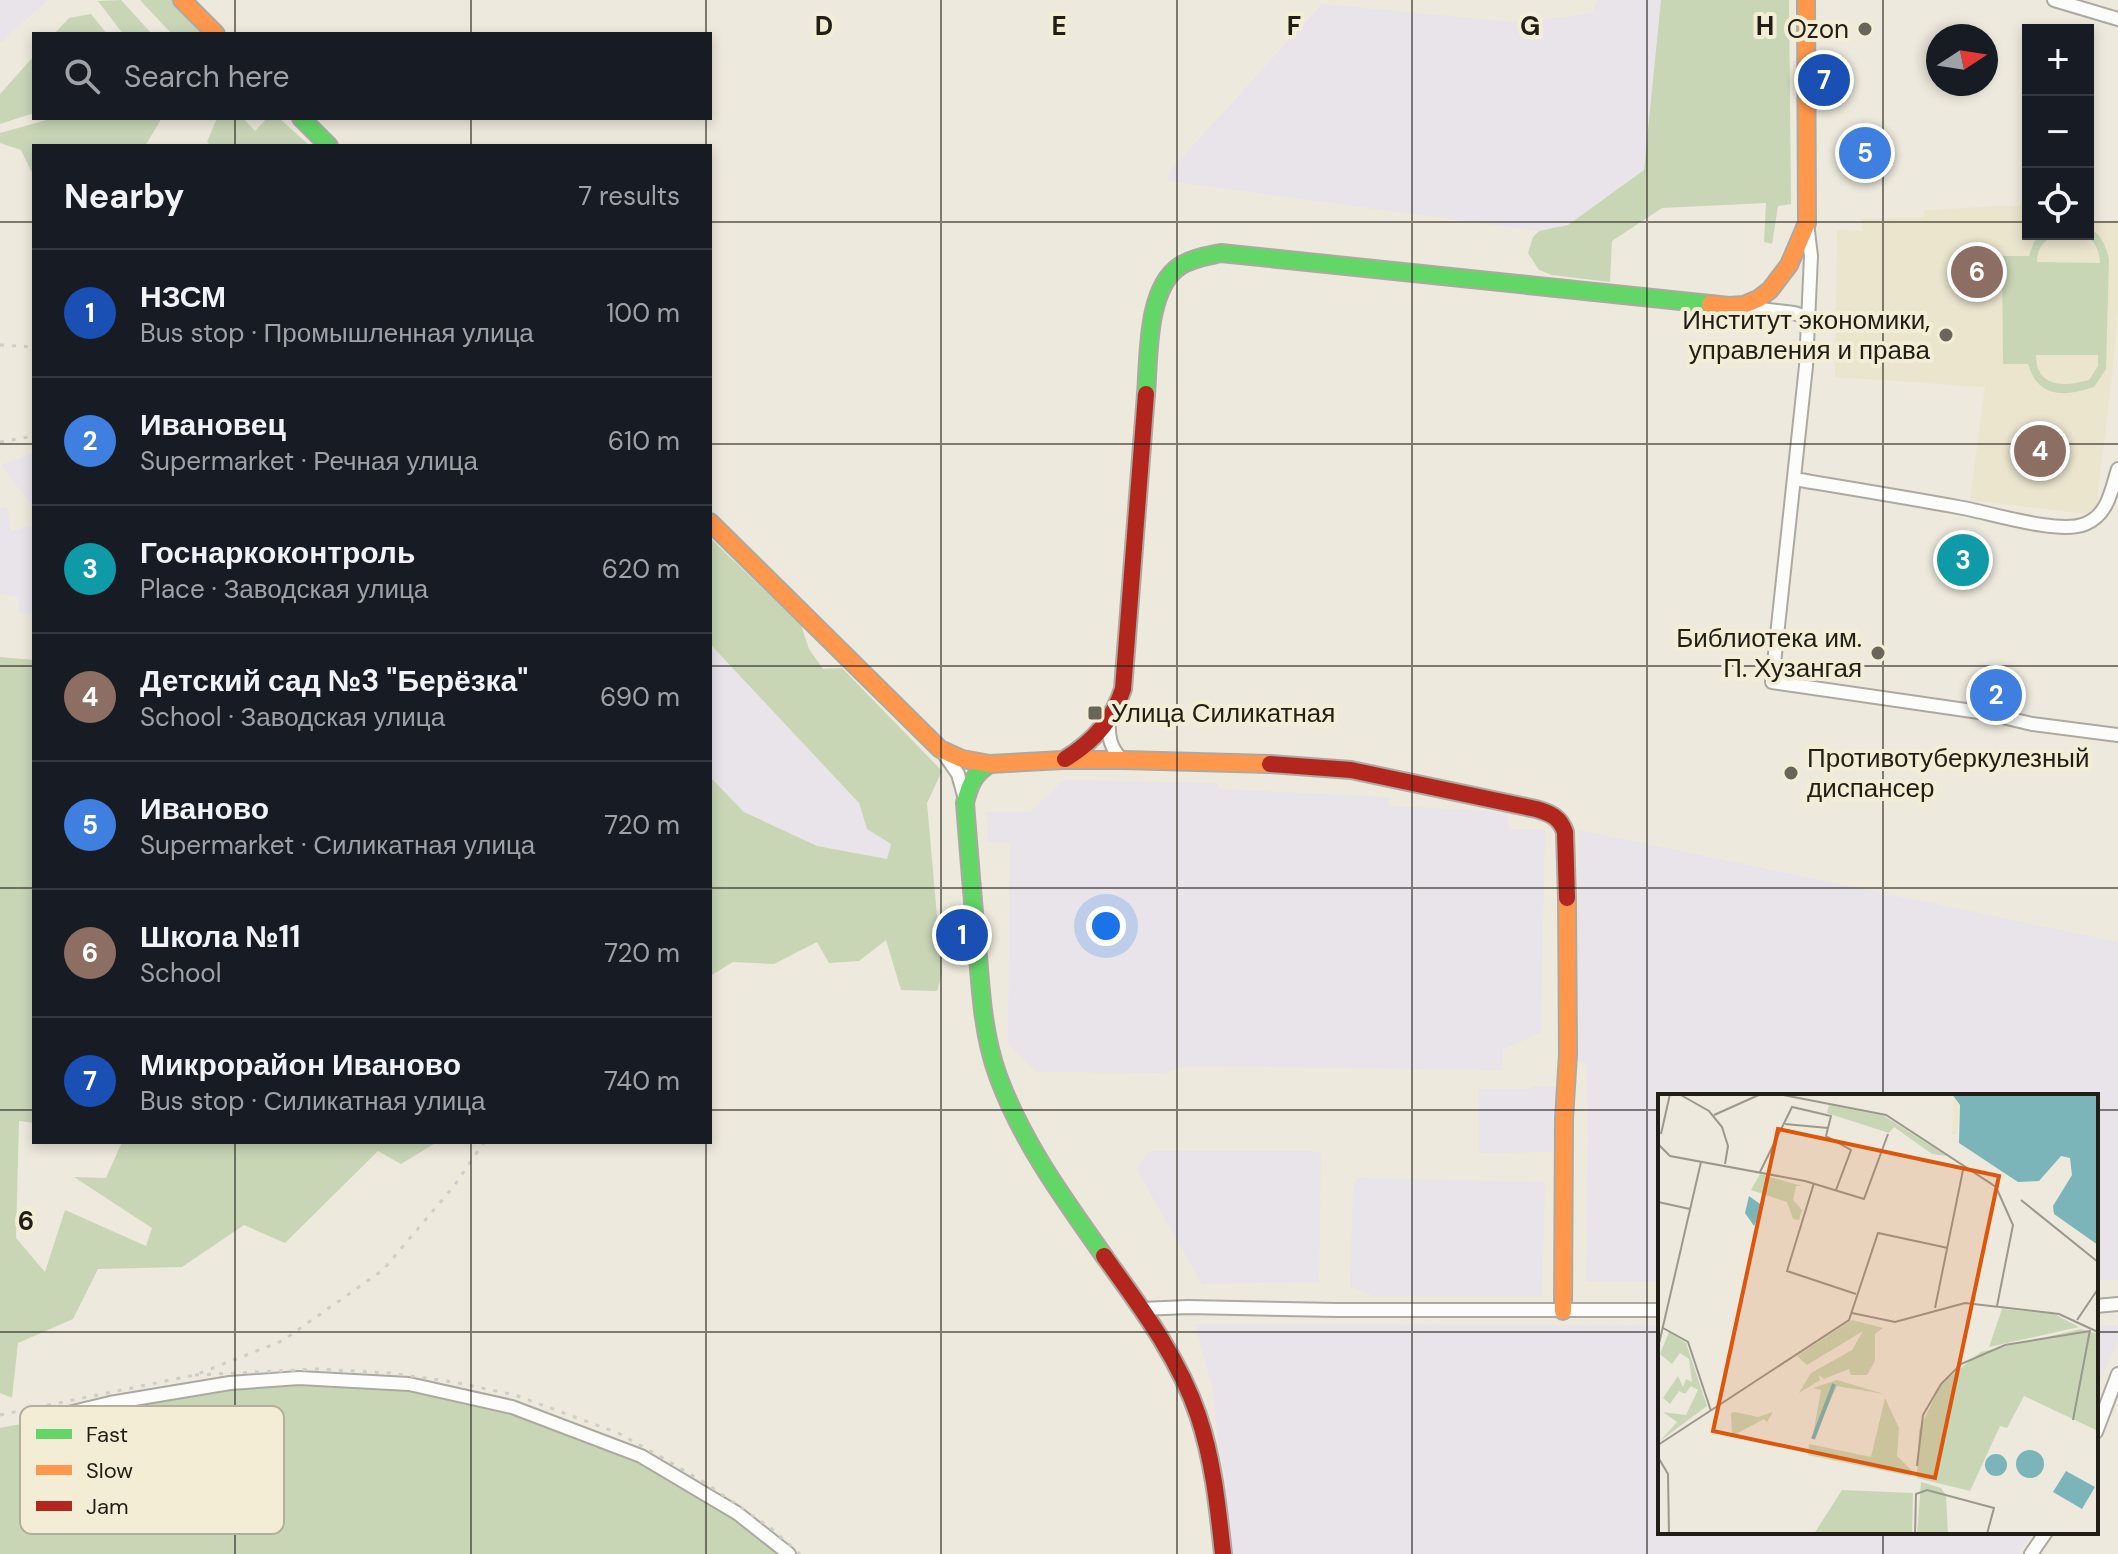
<!DOCTYPE html>
<html lang="en">
<head>
<meta charset="utf-8">
<style>
  :root { --surface:#171b24; --page:#20242c; --text:#f1f3f6; --muted:#9ea1a6; --line:#363941; --accent:#b3b3b0 }
  body { margin:0; font-family:"DM Sans",sans-serif; background:var(--page); color:var(--text) }
  .controls { position:absolute; right:24px; top:24px; display:grid; overflow:hidden; border-radius:0px; box-shadow:0 4px 12px #0003 }
  .controls button { width:72px; height:72px; display:grid; place-items:center; padding:0; border:0; border-bottom:2px solid var(--line); background:var(--surface); color:var(--text); font:40px sans-serif }
  .compass { position:absolute; left:1926px; top:24px; width:72px; height:72px; border-radius:50%; background:var(--surface); box-shadow:0 4px 12px #0003; rotate:78deg }
  .you { position:absolute; left:1106px; top:926px; width:28px; height:28px; margin:-20px; border:6px solid #fff; border-radius:50%; background:#1a73e8; box-shadow:0 0 0 12px #1a73e833 }
  .badge { display:grid; place-items:center; width:52px; height:52px; border-radius:50%; background:var(--accent); color:#fff; font-size:26px; font-weight:700 }
  .pin { position:absolute; translate:-50% -50%; border:4px solid #fff; box-shadow:0 2px 8px #0006 }
  .list { margin:0; padding:0; list-style:none }
  h2 { display:flex; justify-content:space-between; align-items:center; height:104px; margin:0; padding:0 32px; font-size:34px }
  h2 small { font-size:26px; font-weight:400; color:var(--muted) }
  .list li { display:grid; grid-template-columns:52px 1fr auto; gap:24px; align-items:center; box-sizing:border-box; height:128px; padding:0 32px; border-top:2px solid var(--line) }
  .list b { display:block; font-size:30px; white-space:nowrap }
  .list p { margin:0; font-size:26px; white-space:nowrap; color:var(--muted) }
  .list em { font-size:26px; font-style:normal; color:var(--muted) }
  .icon { flex:none; width:44px; height:44px; fill:none; stroke:currentColor; stroke-width:2; stroke-linecap:round; stroke-linejoin:round }
  .map { position:relative; flex:none; width:2118px; height:1554px; overflow:hidden }
  .search { position:absolute; background:var(--surface); box-shadow:0 4px 12px #0003; left:32px; top:32px; width:680px; height:88px; display:flex; align-items:center; gap:20px; box-sizing:border-box; padding:0 28px; border-radius:0px; color:var(--muted); font-size:30px }
  .panel { position:absolute; background:var(--surface); box-shadow:0 4px 12px #0003; left:32px; top:144px; width:680px; height:1000px; border-radius:0px }
  .map>svg:first-child { display:block }
</style>
</head>
<body>
<div class="map">
<svg width="2118" height="1554" viewBox="0 0 2118 1554">
  <rect width="100%" height="100%" fill="#ede9dc"/>
  <!-- built -->
  <path fill="#ebe5ce" d="M2028 205V234H2088V221L2118 220V310L2111 387 2095 515 1970 500 1985 387 1835 377 1837 230 1862 231V219L1924 217V210Z"/>
  <!-- industrial -->
  <g fill="#e8e4ea">
    <path d="M0 0H47L0 43Z"/>
    <path d="M1597 0H1661L1644 170 1568 225 1539 231 1168 181 1170 171 1322 4 1523 23 1592 13Z"/>
    <path d="M34 453V508L1 465Z"/>
    <path d="M7 507 11 531 30 526 34 531V614L18 613 19 597 0 594V508Z"/>
    <path d="M710 644 859 803 867 829 891 844 887 859 817 846 744 812 710 777Z"/>
    <path d="M1064 780 1217 783 1218 789 1389 797 1390 806 1507 812 1509 829H1545L1541 1032 1503 1050 1502 1070 1186 1066 1164 1073 1037 1072 1008 1044 1010 843 988 842 987 812H1030Z"/>
    <path d="M1579 830 2118 942V1280H2096V1096H1660V1282H1586L1588 1144 1587 1064 1577 1060Z"/>
    <path d="M1535 1086H1556L1557 1152 1479 1153V1089H1529Z"/>
    <path d="M1149 1151H1313L1321 1154 1319 1282 1202 1284 1137 1170Z"/>
    <path d="M1357 1178 1545 1182 1542 1296H1372L1350 1286 1353 1189Z"/>
    <path d="M1195 1324 1660 1325V1532H2032L2019 1554H1228L1223 1498 1227 1485 1219 1448 1212 1387Z"/>
    <path d="M2096 1325H2118V1340L2096 1390Z"/>
  </g>
  <!-- green -->
  <g fill="#c8d6b6" fill-rule="evenodd">
    <path d="M121 0 152 34H123L98 1Z"/>
    <path d="M140 0H172L205 34H172Z"/>
    <path d="M1661 0H1789L1791 204 1778 206 1772 244 1764 242 1766 203 1662 208 1612 241 1610 282 1552 275 1539 270 1528 253 1533 237 1539 231 1568 225 1644 170Z"/>
    <path d="M91 14 107 34H54L69 18Z"/>
    <path d="M34 56V113L0 124V94Z"/>
    <path d="M54 118H158L160 121 145 146H34V177L21 150 0 143V133Z"/>
    <path d="M217 118H243L255 131 267 118H279L310 146H212L207 142Z"/>
    <path d="M2088 228C2101 233 2106 246 2109 259L2106 369 2094 387C2075 393 2052 399 2037 382 2033 378 2030 369 2028 364H2003L2002 256H2029L2034 242 2041 234H2058C2045 239 2037 247 2037 262L2100 263C2100 250 2094 239 2082 234H2088ZM2036 355H2098V366L2089 380C2065 387 2036 388 2036 355Z"/>
    <path d="M710 538 801 625 809 649 823 669 842 668 942 771 927 803 942 973 937 991 901 990 886 940 859 961 829 963 817 942 774 964 733 962 710 976V777L744 812 817 846 887 859 891 844 867 829 859 803 710 644Z"/>
    <path d="M0 657 34 660V1123L19 1121 16 1238 45 1272 65 1210 146 1246 152 1228 74 1177 106 1178 122 1142H437L401 1164 378 1151 285 1243 244 1225 182 1267 98 1269 73 1319 18 1343 12 1398 0 1393Z"/>
    <path d="M230 1383 409 1384 512 1407 641 1456 789 1554H0V1428Z"/>
  </g>
  <g fill="none" stroke-linecap="round" stroke-linejoin="round">
    <defs>
      <g id="street">
        <path d="M2054 0 2118 19"/>
        <path d="M1807 223 1811 256 1806 366 1772 682 1986 713 2032 724 2118 735"/>
        <path d="M1742 307 1794 313 1810 318"/>
        <path d="M1794 479C1848 488 1903 497 1958 507 1988 512 2058 535 2085 524 2108 515 2111 491 2118 469"/>
        <path d="M1109 720C1108 736 1110 749 1123 760"/>
        <path d="M942 751 958 774 965 799"/>
        <path d="M2096 1306 2118 1304"/>
        <path d="M1141 1309 1188 1307 1337 1310H1660"/>
        <path d="M56 1416 110 1403 230 1383 299 1378 409 1384 512 1407 641 1456 737 1513 789 1554"/>
        <path d="M2096 1432 2118 1374"/>
        <path d="M2031 1554 2046 1532"/>
      </g>
      <g id="fast">
        <path d="M301 118 329 146"/>
        <path d="M1146 394C1149 358 1146 288 1180 266 1192 258 1207 256 1221 253L1710 304"/>
        <path d="M990 764C974 773 969 786 965 803 969 854 973 905 978 956 981 996 984 1038 998 1076 1022 1142 1064 1199 1104 1256"/>
      </g>
      <g id="slow">
        <path d="M182 0 216 34"/>
        <path d="M1710 304 1729 306 1744 305 1758 299 1770 290 1789 265 1807 223 1806 0"/>
        <path d="M710 522 940 749 962 759 990 764 1063 760H1123L1270 764"/>
        <path d="M1563 1311 1564 1119 1568 1054 1567 898"/>
      </g>
      <g id="jam">
        <path d="M1065 759C1093 742 1113 720 1123 689L1146 394"/>
        <path d="M1270 764 1351 770 1536 809C1550 813 1560 817 1565 832L1567 898"/>
        <path d="M1104 1256C1139 1305 1178 1356 1198 1415 1213 1459 1218 1507 1223 1554"/>
      </g>
    </defs>
    <!-- street casing -->
    <use href="#street" stroke="#aca9a0" stroke-width="16"/>
    <!-- fast casing -->
    <use href="#fast" stroke="#aca9a0" stroke-width="20"/>
    <!-- slow casing -->
    <use href="#slow" stroke="#aca9a0" stroke-width="20"/>
    <!-- jam casing -->
    <use href="#jam" stroke="#aca9a0" stroke-width="20"/>
    <!-- street -->
    <use href="#street" stroke="#fcfcfa" stroke-width="12"/>
    <!-- fast -->
    <use href="#fast" stroke="#63d668" stroke-width="16"/>
    <!-- slow -->
    <use href="#slow" stroke="#ff974d" stroke-width="16"/>
    <!-- jam -->
    <use href="#jam" stroke="#b3261e" stroke-width="16"/>
    <!-- rail -->
    <g stroke="#cecdc9" stroke-width="3" stroke-dasharray="4 8" stroke-linecap="butt">
      <path d="M0 345 34 347"/>
      <path d="M0 442 34 436"/>
      <path d="M195 1375 318 1369 390 1373 454 1382 515 1395 618 1433 663 1458 707 1484 772 1529 800 1554"/>
      <path d="M0 1415 195 1375 282 1341 383 1270 454 1186 484 1142"/>
    </g>
  </g>
  <!-- grid -->
  <path fill="none" stroke="#201e15" stroke-width="2" stroke-opacity="0.55" d="M235 0V34M471 0V34M706 0V34M941 0V1554M1177 0V1554M1412 0V1554M1647 0V1554M1883 0V1096M235 118V146M471 118V146M706 118V146M0 222H34M710 222H2028M2088 222H2118M0 444H34M710 444H2118M0 666H34M710 666H2118M0 888H34M710 888H2118M0 1110H34M710 1110H1660M2096 1110H2118M235 1142V1554M471 1142V1554M706 1142V1554M0 1332H1660M2096 1332H2118M1883 1532V1554"/>
  <!-- markers -->
  <g fill="#68655b" stroke="#f3edd6" stroke-width="3">
    <circle cx="1865" cy="29" r="8"/>
    <circle cx="1946" cy="335" r="8"/>
    <circle cx="1878" cy="653" r="8"/>
    <rect x="1087" y="705" width="16" height="16" rx="4"/>
    <circle cx="1791" cy="773" r="8"/>
  </g>
  <g text-anchor="middle" stroke-width="8" stroke-linejoin="round" paint-order="stroke">
    <!-- poi labels -->
    <g font-size="26" fill="#201e15" stroke="#f3edd6" text-anchor="end">
      <text x="1849" y="38">Ozon</text>
      <text x="1930" y="329">Институт экономики,<tspan x="1930" dy="30">управления и права</tspan></text>
      <text x="1862" y="647">Библиотека им.<tspan x="1862" dy="30">П. Хузангая</tspan></text>
      <text x="1111" y="722" text-anchor="start">Улица Силикатная</text>
      <text x="1807" y="767" text-anchor="start">Противотуберкулезный<tspan x="1807" dy="30">диспансер</tspan></text>
    </g>
  </g>
  <!-- overview -->
  <g transform="translate(1658 1094)">
    <rect width="440" height="440" fill="#ede9dc"/>
    <path d="M171 11 226 22 289 62 274 60 236 33 231 39 169 19ZM102 80 144 92H138L135 106 144 116 141 126 135 125 129 108 93 96ZM344 215 396 220 421 233 331 253ZM194 226 225 234 217 240V267L209 281H193L191 275 166 285 161 281 162 286 141 299 153 279 194 256 205 237 149 271 139 262ZM423 235 440 240V337L366 302 349 334 342 332 312 397 259 384 261 336 283 290 323 258ZM11 238 28 249 49 312 2 347 19 328 5 318 28 321 40 296 33 292 27 300 21 297 12 310 5 304 20 282 25 293 28 285 34 288 31 265 22 259 14 270 2 260ZM179 286 226 300 179 292 154 346 163 296 155 294ZM227 304 241 334 239 362 255 378 252 382 150 361 151 350 213 363ZM77 318 100 323 115 318 109 328 106 325 74 342 73 319ZM263 388 283 394 288 401 290 440H259ZM184 396 255 399 254 440H156Z" fill="#c8d6b6"/>
    <path d="M295 0 302 11 299 40 294 41Z" fill="#ede6cc"/>
    <path d="M294 0H440V151L396 120 395 112 414 81 412 64 403 62 381 87 360 88 301 49 302 11ZM91 102 105 112 96 132 87 119ZM358 370a14 14 0 1 1 28 0a14 14 0 1 1-28 0ZM327 371a11 11 0 1 1 22 0a11 11 0 1 1-22 0ZM408 377 437 393 424 415 395 398Z" fill="#7cb5b9"/>
    <path fill="none" stroke="#7cb5b9" stroke-width="4" d="M155 345 176 290"/>
    <path fill="none" stroke="#9b988c" stroke-width="2" d="M21 0 51 17 64 33 70 52 67 70M120 0 228 21 338 93 355 131 339 212M56 21 103 0M127 30 170 34M3 40 12 0M0 50 12 62 147 87 206 105 230 40M102 78 134 13 173 22 168 42 193 56 178 96M156 89 129 177 198 200M363 106 440 168M0 108 32 115M277 214 306 71M194 219 237 228 307 209 401 220 440 238M419 226 440 195M5 234 30 248 53 317M0 254 43 68M415 326 432 236M0 351 191 226 220 139 290 154M0 363 10 380 11 440M259 372 265 321 283 290 303 270 347 251 432 237M257 440 258 400 269 396 336 414 329 440"/>
    <path fill="#de560c" fill-opacity="0.15" stroke="#de560c" stroke-width="4" d="M120 35 341 82 277 384 55 337Z"/>
    <rect width="440" height="440" fill="none" stroke="#201e15" stroke-width="4"/>
  </g>
  <!-- legend -->
  <rect x="20" y="1406" width="264" height="128" rx="12" fill="#f3edd6" stroke="#b4af9c" stroke-width="2"/>
  <rect x="36" y="1429" width="36" height="10" fill="#63d668"/>
  <rect x="36" y="1465" width="36" height="10" fill="#ff974d"/>
  <rect x="36" y="1501" width="36" height="10" fill="#b3261e"/>
  <g font-size="22" fill="#201e15">
    <text x="86" y="1442">Fast</text>
    <text x="86" y="1478">Slow</text>
    <text x="86" y="1514">Jam</text>
  </g>
  <g font-size="26" text-anchor="middle" font-weight="bold" fill="#201e15" stroke="#f3edd6" stroke-width="8" stroke-linejoin="round" paint-order="stroke">
    <text x="824" y="35">D</text>
    <text x="1059" y="35">E</text>
    <text x="1294" y="35">F</text>
    <text x="1530" y="35">G</text>
    <text x="1765" y="35">H</text>
    <text x="26" y="1230">6</text>
  </g>
</svg>
<div class="controls">
<button>+</button>
<button>−</button>
<button><svg class="icon" aria-label="locate" viewBox="0 0 24 24"><circle cx="12" cy="12" r="6"/><path d="M12 2v4M12 18v4M2 12h4M18 12h4"/></svg></button>
</div>
<svg class="compass" viewBox="-18 -18 36 36"><path d="M0-13l5 13h-10z" fill="#e53935"/><path d="M0 13l5-13h-10z" fill="#9ea1a6"/></svg>
<div class="you"></div>
<div class="pin badge" style="left:962px;top:935px;background:#1a4fb4">1</div>
<div class="pin badge" style="left:1996px;top:695px;background:#3f7fe0">2</div>
<div class="pin badge" style="left:1963px;top:560px;background:#0f9aa8">3</div>
<div class="pin badge" style="left:2040px;top:451px;background:#8d6e63">4</div>
<div class="pin badge" style="left:1865px;top:153px;background:#3f7fe0">5</div>
<div class="pin badge" style="left:1977px;top:272px;background:#8d6e63">6</div>
<div class="pin badge" style="left:1824px;top:80px;background:#1a4fb4">7</div>
<div class="search"><svg class="icon" aria-label="search" viewBox="0 0 24 24"><circle cx="10" cy="10" r="6"/><path d="M15 15l6 6"/></svg>Search here</div>
<section class="panel">
<h2>Nearby<small>7 results</small></h2>
<ul class="list">
<li><span class="badge" style="background:#1a4fb4">1</span><div><b>НЗСМ</b><p>Bus stop · Промышленная улица</p></div><em>100 m</em></li>
<li><span class="badge" style="background:#3f7fe0">2</span><div><b>Ивановец</b><p>Supermarket · Речная улица</p></div><em>610 m</em></li>
<li><span class="badge" style="background:#0f9aa8">3</span><div><b>Госнаркоконтроль</b><p>Place · Заводская улица</p></div><em>620 m</em></li>
<li><span class="badge" style="background:#8d6e63">4</span><div><b>Детский сад №3 &quot;Берёзка&quot;</b><p>School · Заводская улица</p></div><em>690 m</em></li>
<li><span class="badge" style="background:#3f7fe0">5</span><div><b>Иваново</b><p>Supermarket · Силикатная улица</p></div><em>720 m</em></li>
<li><span class="badge" style="background:#8d6e63">6</span><div><b>Школа №11</b><p>School</p></div><em>720 m</em></li>
<li><span class="badge" style="background:#1a4fb4">7</span><div><b>Микрорайон Иваново</b><p>Bus stop · Силикатная улица</p></div><em>740 m</em></li>
</ul>
</section>
</div>
</body>
</html>
